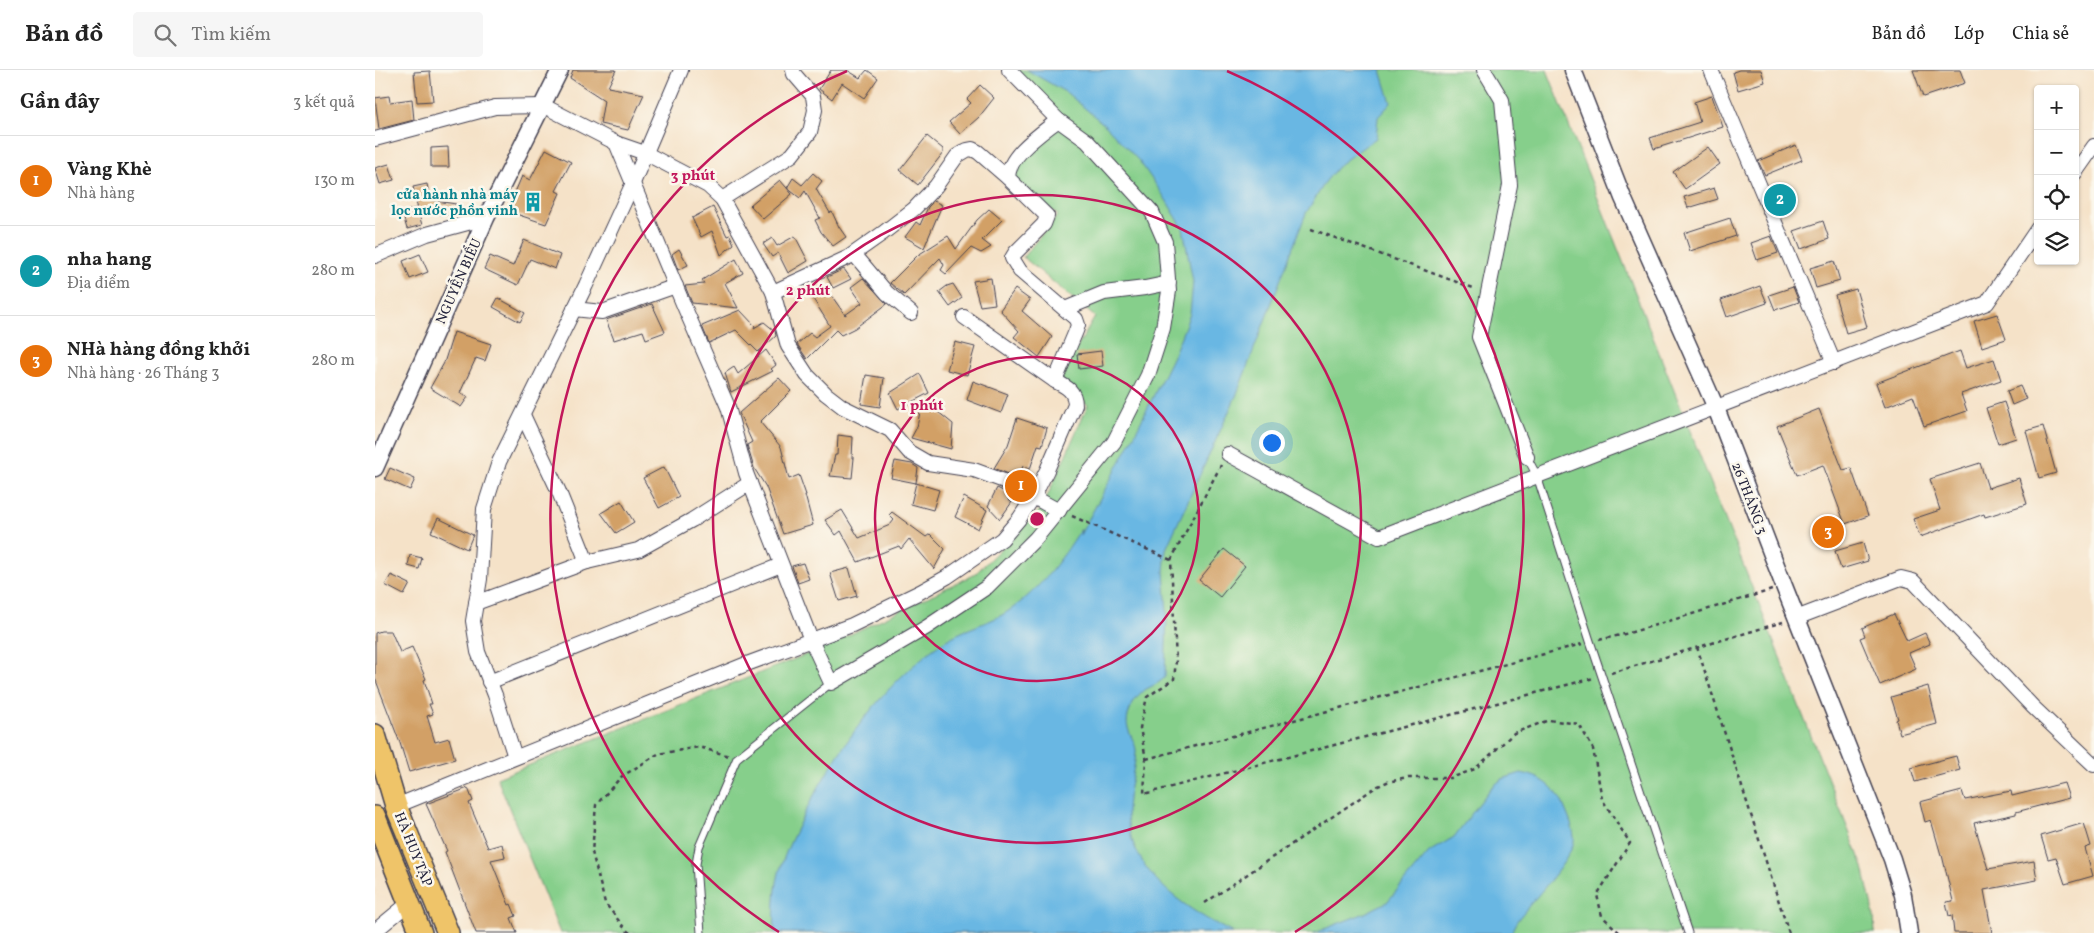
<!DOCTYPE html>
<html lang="vi">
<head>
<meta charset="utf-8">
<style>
  :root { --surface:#fff; --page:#f6f6f6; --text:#222; --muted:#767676; --line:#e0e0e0; --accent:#b5179e }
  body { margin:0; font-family:Vollkorn,serif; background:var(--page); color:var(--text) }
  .controls { position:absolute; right:15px; top:15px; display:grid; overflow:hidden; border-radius:5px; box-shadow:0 1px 4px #0004 }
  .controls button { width:45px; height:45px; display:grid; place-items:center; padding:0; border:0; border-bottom:1px solid var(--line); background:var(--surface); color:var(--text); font:25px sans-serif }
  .you { position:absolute; left:896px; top:372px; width:18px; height:18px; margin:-12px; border:4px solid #fff; border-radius:50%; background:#1a73e8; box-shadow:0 0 0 8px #1a73e833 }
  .badge { display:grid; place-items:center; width:32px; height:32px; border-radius:50%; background:var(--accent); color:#fff; font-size:16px; font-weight:700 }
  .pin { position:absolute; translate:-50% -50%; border:2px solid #fff; box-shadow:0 1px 5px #0006 }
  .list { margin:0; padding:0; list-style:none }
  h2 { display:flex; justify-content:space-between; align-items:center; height:65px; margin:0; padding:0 20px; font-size:21px }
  h2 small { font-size:16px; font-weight:400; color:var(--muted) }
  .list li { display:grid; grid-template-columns:32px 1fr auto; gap:15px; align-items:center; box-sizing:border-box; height:90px; padding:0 20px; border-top:1px solid var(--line) }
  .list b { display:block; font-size:19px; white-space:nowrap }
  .list p { margin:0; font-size:16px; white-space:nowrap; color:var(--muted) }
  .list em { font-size:16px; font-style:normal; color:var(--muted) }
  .icon { flex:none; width:28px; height:28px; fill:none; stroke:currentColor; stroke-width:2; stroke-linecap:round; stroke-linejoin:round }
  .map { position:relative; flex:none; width:1719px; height:863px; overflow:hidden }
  header { display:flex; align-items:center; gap:30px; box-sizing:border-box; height:70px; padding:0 25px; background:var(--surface); border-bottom:1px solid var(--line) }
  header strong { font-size:24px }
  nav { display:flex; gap:28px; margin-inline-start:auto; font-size:18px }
  .search { width:350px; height:45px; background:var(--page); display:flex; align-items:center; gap:12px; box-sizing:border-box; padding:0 18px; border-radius:5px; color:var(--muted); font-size:19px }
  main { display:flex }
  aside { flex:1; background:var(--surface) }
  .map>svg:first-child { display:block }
</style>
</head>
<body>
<header>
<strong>Bản đồ</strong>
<div class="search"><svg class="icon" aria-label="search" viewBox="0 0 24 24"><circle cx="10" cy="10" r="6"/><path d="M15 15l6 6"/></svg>Tìm kiếm</div>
<nav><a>Bản đồ</a><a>Lớp</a><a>Chia sẻ</a></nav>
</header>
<main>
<aside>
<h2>Gần đây<small>3 kết quả</small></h2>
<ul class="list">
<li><span class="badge" style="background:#e8710a">1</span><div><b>Vàng Khè</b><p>Nhà hàng</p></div><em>130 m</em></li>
<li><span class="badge" style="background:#0f9aa8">2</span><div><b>nha hang</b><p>Địa điểm</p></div><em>280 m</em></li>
<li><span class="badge" style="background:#e8710a">3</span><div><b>NHà hàng đồng khởi</b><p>Nhà hàng · 26 Tháng 3</p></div><em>280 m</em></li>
</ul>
</aside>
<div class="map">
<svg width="1719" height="863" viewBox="0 0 1719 863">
  <rect width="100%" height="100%" fill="#fbf7ec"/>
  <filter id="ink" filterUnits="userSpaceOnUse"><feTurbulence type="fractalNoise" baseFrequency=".02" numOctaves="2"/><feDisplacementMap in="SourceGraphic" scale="10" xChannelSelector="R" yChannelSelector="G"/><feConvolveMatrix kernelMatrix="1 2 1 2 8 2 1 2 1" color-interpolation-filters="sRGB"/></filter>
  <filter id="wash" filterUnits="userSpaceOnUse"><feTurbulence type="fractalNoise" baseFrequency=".0096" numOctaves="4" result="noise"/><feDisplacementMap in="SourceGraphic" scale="20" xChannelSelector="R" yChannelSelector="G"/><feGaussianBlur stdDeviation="1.12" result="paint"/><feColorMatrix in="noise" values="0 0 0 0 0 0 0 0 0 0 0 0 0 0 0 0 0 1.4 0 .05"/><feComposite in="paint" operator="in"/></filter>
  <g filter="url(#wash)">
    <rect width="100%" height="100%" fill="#f5e2c8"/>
    <!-- green -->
    <path fill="#86cf8b" stroke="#547863" d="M635 0H1172L1488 797 1499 846 1500 863H185L122 708 445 579 600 504 667 438 713 335 683 310 720 247 648 187 683 145 632 106 690 48Z"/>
    <!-- water -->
    <g fill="#69b7e3" stroke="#466c8f">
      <path d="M652 0H1006L1016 33 1003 47 1001 68 965 94 951 111 931 143 861 326 791 479 789 501 792 543 790 607C784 614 776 616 768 621 759 628 749 647 753 658 755 666 762 675 761 683 759 703 752 723 752 743 755 803 809 838 858 863H400C399 843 399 823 404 803 410 781 421 761 431 740 465 676 508 614 568 572 586 560 608 555 627 545 661 525 685 492 706 459L705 465 756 372 799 284 815 244 818 212 808 158 788 125 765 92 732 57 692 23Z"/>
      <path d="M1146 703C1165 706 1180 716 1188 734 1192 744 1198 756 1199 767 1202 782 1164 824 1153 837 1147 845 1138 853 1137 863H939L990 843 1012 832 1054 782 1079 767 1116 718 1127 709Z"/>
    </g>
    <g id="blocks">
      <!-- building -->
      <g fill="#d2a066">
        <path d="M198 0H241L233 17 269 24 253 60 225 54 229 30 195 8Z"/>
        <path d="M456 0H472L485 8 492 0 503 8 489 28 467 13 457 29 444 19Z"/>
        <path d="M1364 0H1386L1390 12 1363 20 1358 2Z"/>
        <path d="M1538 0H1585L1590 13 1548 27Z"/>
        <path d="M55 1 58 31 42 32 39 2Z"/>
        <path d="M605 15 619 28 604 47 585 64 574 52 596 33 592 29Z"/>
        <path d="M14 26 15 32 37 29 39 50 4 59 0 28Z"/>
        <path d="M1337 26 1348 57 1279 79 1275 68 1325 52 1319 32Z"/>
        <path d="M552 66 568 79V83L543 115 525 100Z"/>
        <path d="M1421 75 1427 90 1390 105 1383 91Z"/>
        <path d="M73 77 74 97H56V78Z"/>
        <path d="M1333 77 1345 94 1310 119 1298 102Z"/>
        <path d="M171 79 196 92 181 121 185 123 171 154 132 141 147 106 155 110Z"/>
        <path d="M14 94 19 110 5 114 0 98Z"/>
        <path d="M438 103 447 111 441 119 455 143 457 142 464 157 471 167 458 176 446 162 440 150 445 148 430 121 425 128 412 118 418 108 427 115Z"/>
        <path d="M405 110 417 124 388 149 375 135Z"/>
        <path d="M52 114 55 130 81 134 79 146 43 140 38 117Z"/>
        <path d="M1339 118 1343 129 1313 138 1309 127Z"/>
        <path d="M1412 118 1418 137 1405 141 1397 123Z"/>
        <path d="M559 131 567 135 549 178 530 167 541 152 545 155 553 137Z"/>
        <path d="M338 137 352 166 355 165 359 174 346 185 337 161 326 167 317 148Z"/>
        <path d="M42 138 47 155 32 159 27 142Z"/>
        <path d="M614 139 627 150 607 170 616 177 606 183 596 178 571 204 566 200 569 195 565 188 529 225 515 213 543 185 573 166 581 179 602 150Z"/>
        <path d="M1355 148 1361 166 1315 181 1309 163Z"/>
        <path d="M1448 151 1454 169 1426 179 1419 161Z"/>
        <path d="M420 166 433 191 413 203 403 183 397 187 388 174 397 168 402 176Z"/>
        <path d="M1396 166 1403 183 1382 190 1376 173Z"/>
        <path d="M149 170 185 185 180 199 155 189 143 215 109 199 115 186 138 196Z"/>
        <path d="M304 179 313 195 303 200 297 184Z"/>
        <path d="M45 184 53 202 35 209 28 191Z"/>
        <path d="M361 189 368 203 350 213 363 238 317 233 310 216 329 214 327 210Z"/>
        <path d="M1459 191 1465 211 1441 218 1435 198Z"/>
        <path d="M469 199 476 209 458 218 452 207Z"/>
        <path d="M488 208 512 234 480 258 466 265 461 260 432 289 422 274 435 263 440 267 455 256 435 224 449 215 470 245 487 233 476 217Z"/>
        <path d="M616 208 620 234 605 236 598 211Z"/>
        <path d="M578 214 587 228 575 237 564 222 572 216Z"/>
        <path d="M1385 216 1392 233 1352 247 1346 230Z"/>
        <path d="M1418 217 1424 232 1400 240 1394 225Z"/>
        <path d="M640 219 655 230 647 241 677 267 664 287 639 267 644 261 625 240Z"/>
        <path d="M1481 219 1492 257 1471 263 1460 225Z"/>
        <path d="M123 228 150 243 145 252 118 237Z"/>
        <path d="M277 234 290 262 271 269 268 261 239 270 231 250Z"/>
        <path d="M365 240 380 256 379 258 389 252 400 261 401 266 383 282 361 260 334 273 327 256Z"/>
        <path d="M1622 244 1631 269 1607 277 1599 251Z"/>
        <path d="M79 262 116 274 110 291 101 288 85 323 93 327 86 337 55 318 69 293Z"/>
        <path d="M580 272 600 277 592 305 572 300Z"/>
        <path d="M391 280 401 295 396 299 398 301 356 322 350 303 359 297 363 304Z"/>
        <path d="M726 281 728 296 704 299 702 284Z"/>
        <path d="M1585 281 1591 298 1619 289 1626 310 1586 324 1592 341 1549 356 1538 326 1510 337 1501 313Z"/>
        <path d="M545 304 554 323 523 339 515 323Z"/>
        <path d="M491 305 509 308 505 337 486 334Z"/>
        <path d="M404 308 416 321 385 352 406 377 414 409 424 405 431 425H430L438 455 408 464 391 417 379 398 372 375 377 372 364 343Z"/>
        <path d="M598 311 633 324 626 343 592 330Z"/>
        <path d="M1645 316 1651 329 1637 335 1632 321Z"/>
        <path d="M1629 332 1641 368 1623 374 1611 338Z"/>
        <path d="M546 337 562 341 578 354 576 379 536 368 542 357Z"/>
        <path d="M1444 339 1468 400 1476 398 1493 446 1470 454 1448 395 1422 405 1402 356Z"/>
        <path d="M642 348 672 358 667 376 663 375 655 399 648 396 643 408 619 398 633 375Z"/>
        <path d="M1668 356 1681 403 1664 408 1651 361Z"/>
        <path d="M463 365 478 367 477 388H479L477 408 455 406 460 385H462Z"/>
        <path d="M520 391 537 394 543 398 541 413 516 408Z"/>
        <path d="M1605 393 1613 418 1644 408 1652 434 1610 447 1609 444 1545 467 1538 449 1565 440 1555 409Z"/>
        <path d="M289 397 304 427 284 438 268 408Z"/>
        <path d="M15 398 40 409 35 420 10 409Z"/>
        <path d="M541 413 564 420 558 440 536 434Z"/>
        <path d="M622 418 636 425 633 430 637 432 625 449 613 436Z"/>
        <path d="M589 427 612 440 603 459 580 447Z"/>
        <path d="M246 431 259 452 241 463 226 443Z"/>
        <path d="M467 440 484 468 515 455 519 450 514 445 517 442 551 467 555 464 570 479 559 499 534 469 526 479 524 476 483 492 466 461 461 465 450 450Z"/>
        <path d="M63 448 98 465 92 479 56 462Z"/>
        <path d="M1488 473 1493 491 1466 499 1460 481Z"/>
        <path d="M849 479 870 496 845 527 824 510Z"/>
        <path d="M35 485 47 488 44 499 33 496Z"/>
        <path d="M428 493 434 509 423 513 417 496Z"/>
        <path d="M474 498 482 526 464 531 455 503Z"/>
        <path d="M16 505 35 514 29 525 10 515Z"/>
        <path d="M1519 544 1532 571 1550 563 1555 574 1534 583 1541 599 1505 615 1485 568 1490 566 1487 558Z"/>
        <path d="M6 561H16L25 582 37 577 51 609 49 610 57 634H54L58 644 52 646 60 672 74 668 80 689 34 702 25 673 0 608V563Z"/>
        <path d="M1553 616 1562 654 1525 664 1521 650 1523 649 1516 627Z"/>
        <path d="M1581 686 1585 700 1540 712 1536 698Z"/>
        <path d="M1689 713 1694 728 1641 742V744L1599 753 1613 799 1659 791 1662 810 1609 820 1617 863H1579L1577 845 1574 846 1571 832 1578 831 1567 785H1566L1556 750 1550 752 1545 732 1587 721 1590 730 1636 721 1637 726Z"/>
        <path d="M93 718 98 731 94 733 113 778 127 774 130 787 116 790 134 835 136 834 141 846 136 848 142 863H101L70 782 72 781 51 734Z"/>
        <path d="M1709 753 1716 776 1710 778 1718 806 1690 814 1681 787 1673 789 1666 766Z"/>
      </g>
    </g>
  </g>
  <g filter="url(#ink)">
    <use href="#blocks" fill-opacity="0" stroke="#423f50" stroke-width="1"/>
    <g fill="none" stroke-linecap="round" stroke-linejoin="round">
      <defs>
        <g id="service">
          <path d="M1152 387 1162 406 1215 571 1313 863"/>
          <path d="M326 863 321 794 324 777 362 688 456 613"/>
        </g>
        <g id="minor">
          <path d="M1109 0 1127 30 1135 115 1104 267 1152 387"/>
          <path d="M1336 0 1459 293"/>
          <path d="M0 69 120 37 169 36 241 73 270 83 333 116 347 129 398 222 413 276 432 305 451 324 468 337 515 360 534 382 553 393 599 400 629 411 684 441"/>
          <path d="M241 73 309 236 353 337 371 403 436 570 456 613 552 557 612 517 661 468 739 372 773 305 788 258 794 221 790 172 777 142 712 71 683 50 634 0"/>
          <path d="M1700 103 1719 76"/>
          <path d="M347 129 417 85 435 62 440 40 438 26 419 4 418 0"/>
          <path d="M479 184 512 223 536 243"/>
          <path d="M0 186 52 164 111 148"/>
          <path d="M398 222 474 187 508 163 539 139 561 116 582 86 592 80 597 79 603 82 633 108"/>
          <path d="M199 239 227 242 301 216"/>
          <path d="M690 239 729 223 770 218 794 213"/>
          <path d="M589 247 680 311"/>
          <path d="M148 345 184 422 212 492"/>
          <path d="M853 384 1004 467 1612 233 1663 158"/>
          <path d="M101 533 212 492 263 480 317 450 375 413"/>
          <path d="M1421 548 1526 508 1538 511 1658 637 1719 695"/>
          <path d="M114 612 406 495"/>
          <path d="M140 687 120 625 103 582 98 551 105 509 109 439 124 392 211 215 258 113 306 0"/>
          <path d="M21 736 369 595 477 555 545 522 572 507 627 469 644 449 659 426 672 400 700 335C700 321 692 317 680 311L701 261 703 255 701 249 645 201 637 188 640 183 669 154 672 146 633 108C633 85 667 63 683 50"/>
          <path d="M0 861 34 833"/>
        </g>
        <g id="tertiary">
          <path d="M1198 0 1248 128 1341 338 1409 516 1517 789 1528 825 1534 863"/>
          <path d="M0 398 111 148 185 0"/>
        </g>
        <g id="primary">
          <path d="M0 665 21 736 73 863"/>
          <path d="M0 747 46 863"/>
        </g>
      </defs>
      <!-- service casing -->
      <use href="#service" stroke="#423f50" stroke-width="9"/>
      <!-- minor casing -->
      <use href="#minor" stroke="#423f50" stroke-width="16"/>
      <!-- tertiary casing -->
      <use href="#tertiary" stroke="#423f50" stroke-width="19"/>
      <!-- primary casing -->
      <use href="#primary" stroke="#423f50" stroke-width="24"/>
      <!-- path -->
      <g stroke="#423f50" stroke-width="2.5" stroke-dasharray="4 4" stroke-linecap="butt">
        <path d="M936 159 1101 219"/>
        <path d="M846 395 796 490 801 591 799 609 772 627 765 658 771 689 769 724 1219 608"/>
        <path d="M697 446 796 490"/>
        <path d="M1224 570 1254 563 1397 520"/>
        <path d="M1322 577 1414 863"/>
        <path d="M1236 603 1408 552"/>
        <path d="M771 689 1207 574"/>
        <path d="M830 833 1001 717 1012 712 1033 708H1076L1100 699 1139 663 1174 650 1204 654 1218 679 1227 729 1255 773 1222 825 1227 846 1245 863"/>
        <path d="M255 863 251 860 230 833 217 782 221 735 246 707 283 684 324 677 354 686"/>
      </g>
      <!-- service -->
      <use href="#service" stroke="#fff" stroke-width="7"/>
      <!-- minor -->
      <use href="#minor" stroke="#fff" stroke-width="14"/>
      <!-- tertiary -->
      <use href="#tertiary" stroke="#fff" stroke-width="16"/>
      <!-- primary -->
      <use href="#primary" stroke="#efc469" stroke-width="21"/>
    </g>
  </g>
  <!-- distance rings -->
  <g fill="none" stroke="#c2185b" stroke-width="2.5">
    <circle cx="662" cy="449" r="162"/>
    <circle cx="662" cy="449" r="324"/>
    <path d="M404 862A487 487 0 0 1 472 1M852 1A487 487 0 0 1 920 862"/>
  </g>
  <!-- icons -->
  <defs>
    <symbol id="building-bare" viewBox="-9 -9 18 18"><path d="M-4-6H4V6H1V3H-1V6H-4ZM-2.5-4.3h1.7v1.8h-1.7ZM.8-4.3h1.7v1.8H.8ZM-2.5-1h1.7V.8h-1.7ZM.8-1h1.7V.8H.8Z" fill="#0f9aa8" stroke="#fbf7ec" stroke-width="2.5" paint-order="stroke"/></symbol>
  </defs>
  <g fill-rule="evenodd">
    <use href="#building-bare" x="144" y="118" width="28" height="28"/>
  </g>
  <g text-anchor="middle" stroke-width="5" stroke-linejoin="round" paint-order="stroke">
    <!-- culture labels -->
    <g font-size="14" font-weight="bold" fill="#0d838f" stroke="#fbf7ec" text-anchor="end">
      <text x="143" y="129">cửa hành nhà máy<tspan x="143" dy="16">lọc nước phồn vinh</tspan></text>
    </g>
    <!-- street labels -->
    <g font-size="14" fill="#22223b" stroke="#fbf7ec">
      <text transform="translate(83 211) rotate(-66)" y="5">NGUYỄN BIỂU</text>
      <text transform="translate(1375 428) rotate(69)" y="5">26 THÁNG 3</text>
      <text transform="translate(39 779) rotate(68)" y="5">HÀ HUY TẬP</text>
    </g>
  </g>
  <circle cx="662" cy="449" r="8" fill="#c2185b" stroke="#fbf7ec" stroke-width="2.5"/>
  <g font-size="15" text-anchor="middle" font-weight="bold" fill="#c2185b" stroke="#fbf7ec" stroke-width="5" stroke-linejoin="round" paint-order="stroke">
    <text x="318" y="110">3 phút</text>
    <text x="433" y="225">2 phút</text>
    <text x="547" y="340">1 phút</text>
  </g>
</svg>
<div class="controls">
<button>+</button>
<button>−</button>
<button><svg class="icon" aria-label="locate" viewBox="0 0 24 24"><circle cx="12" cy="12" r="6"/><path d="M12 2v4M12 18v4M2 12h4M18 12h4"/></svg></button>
<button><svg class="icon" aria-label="layers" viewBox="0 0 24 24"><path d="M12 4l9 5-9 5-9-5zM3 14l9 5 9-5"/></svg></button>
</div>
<div class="you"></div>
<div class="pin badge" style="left:646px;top:416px;background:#e8710a">1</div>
<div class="pin badge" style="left:1405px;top:130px;background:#0f9aa8">2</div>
<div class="pin badge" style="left:1453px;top:462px;background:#e8710a">3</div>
</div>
</main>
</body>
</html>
